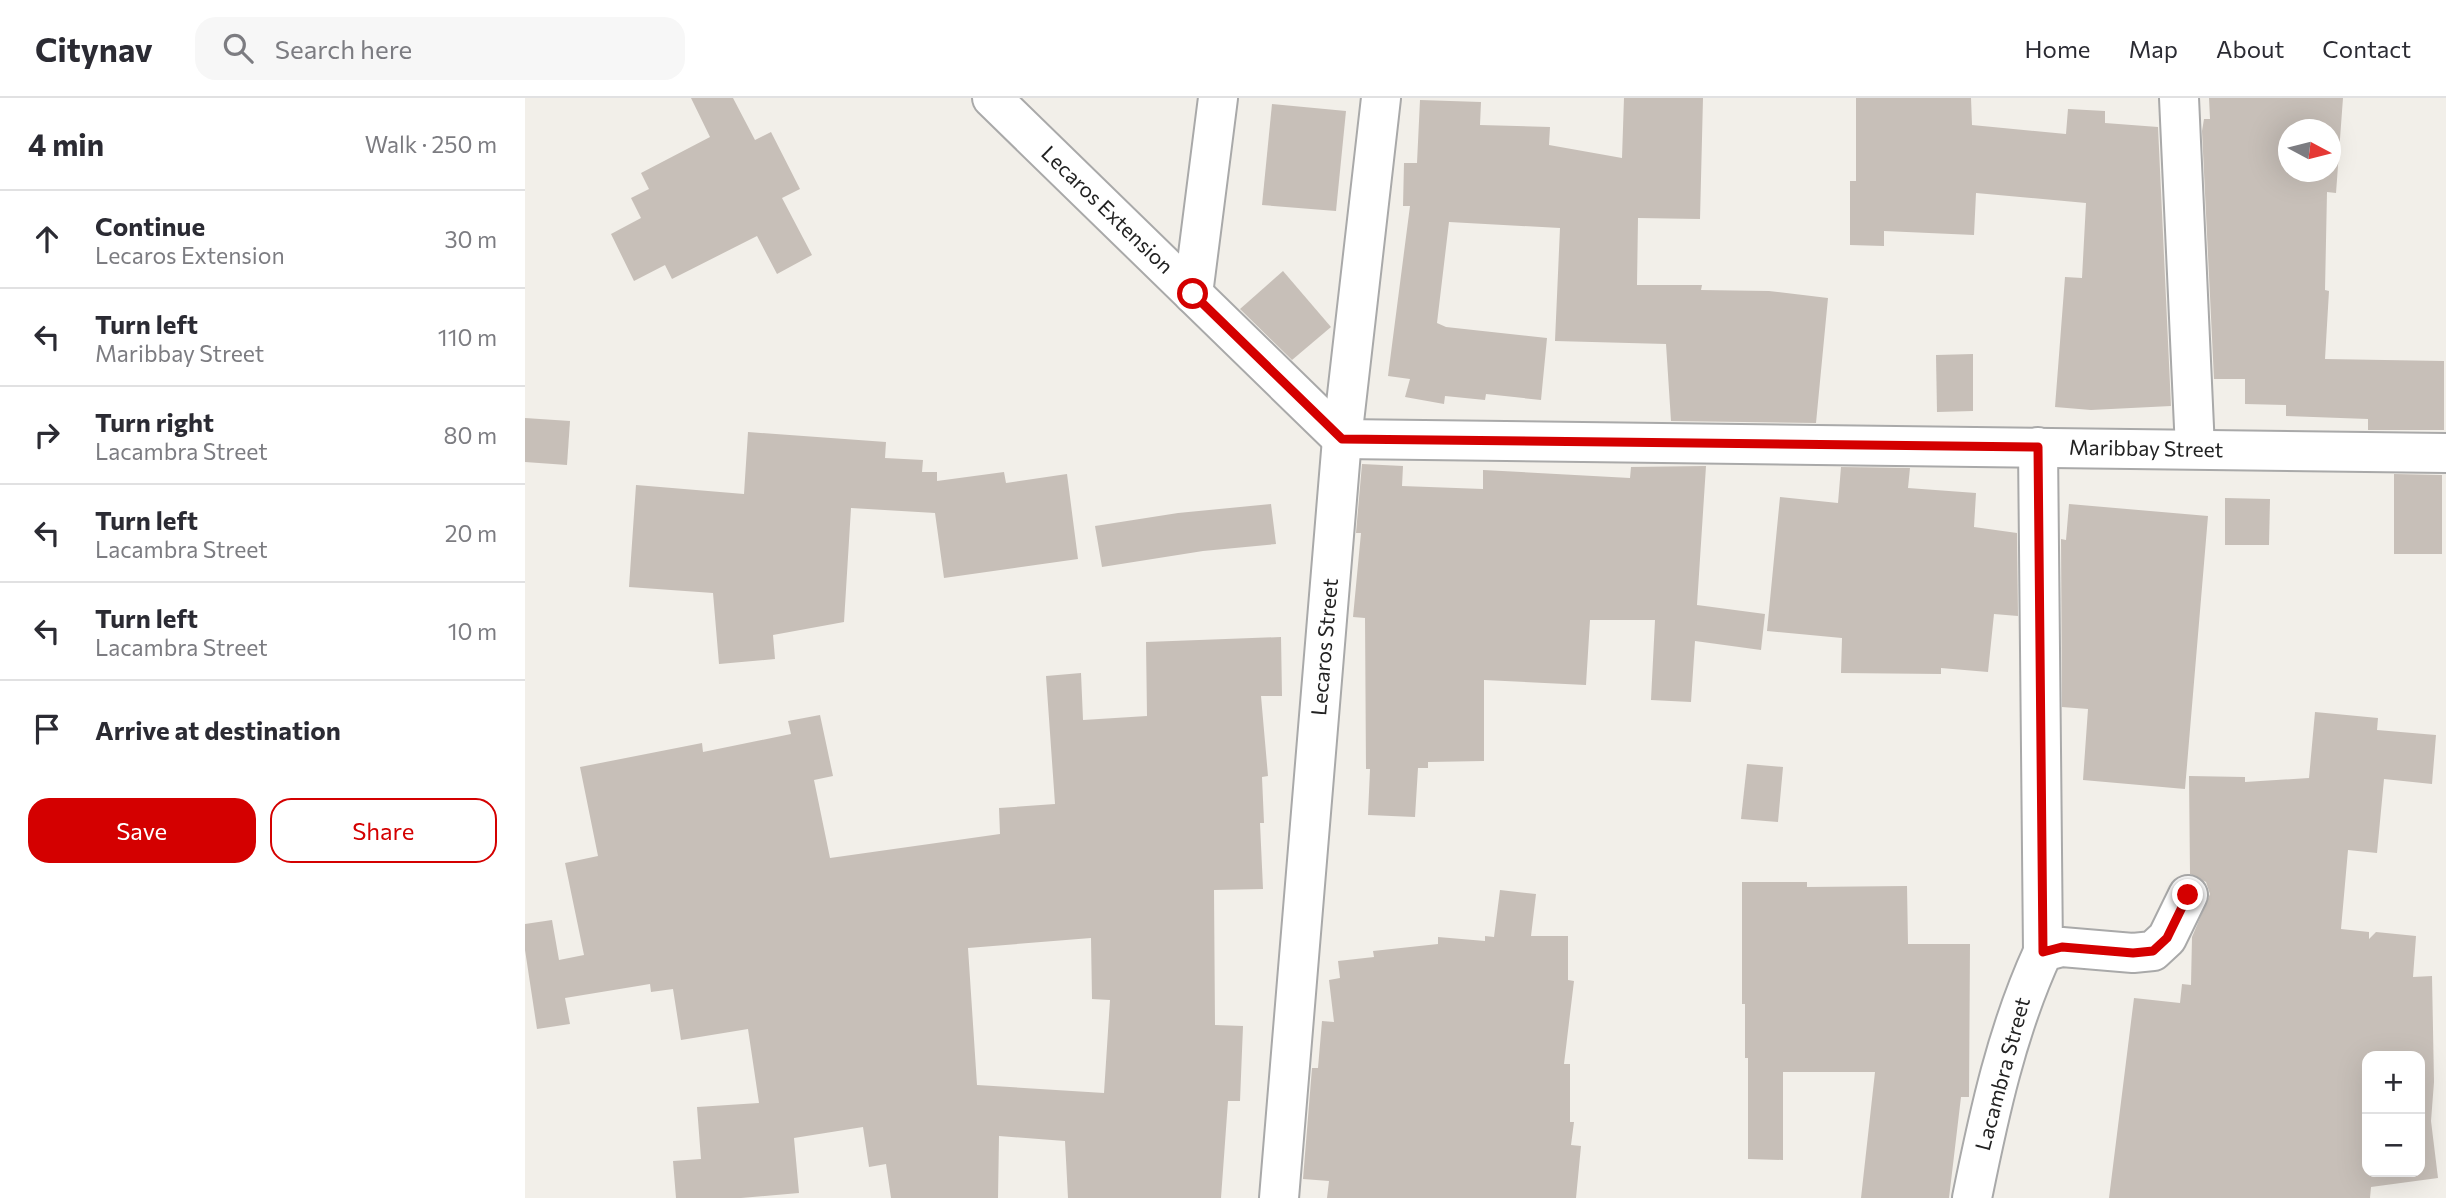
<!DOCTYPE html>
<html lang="en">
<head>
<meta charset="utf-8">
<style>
  :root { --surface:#fff; --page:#f7f7f7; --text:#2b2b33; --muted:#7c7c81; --line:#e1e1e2; --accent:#d40000 }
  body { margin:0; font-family:Commissioner,sans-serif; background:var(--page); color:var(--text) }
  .controls { position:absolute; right:21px; bottom:21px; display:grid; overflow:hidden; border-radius:14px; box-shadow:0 7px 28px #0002 }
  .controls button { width:63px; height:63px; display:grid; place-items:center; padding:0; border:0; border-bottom:2px solid var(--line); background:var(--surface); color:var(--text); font:35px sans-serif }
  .compass { position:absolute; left:1753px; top:21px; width:63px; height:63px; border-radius:50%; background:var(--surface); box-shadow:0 7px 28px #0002; rotate:97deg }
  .stop { position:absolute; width:21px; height:21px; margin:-16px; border:5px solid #d40000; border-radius:50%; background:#fff }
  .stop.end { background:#d40000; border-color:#fff; box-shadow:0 2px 7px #0008 }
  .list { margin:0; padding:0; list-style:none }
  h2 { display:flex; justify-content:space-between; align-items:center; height:91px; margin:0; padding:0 28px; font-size:30px }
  h2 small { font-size:23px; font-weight:400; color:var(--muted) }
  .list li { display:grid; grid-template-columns:46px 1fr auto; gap:21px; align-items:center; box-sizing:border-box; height:98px; padding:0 28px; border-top:2px solid var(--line) }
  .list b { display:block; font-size:26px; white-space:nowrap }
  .list p { margin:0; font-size:23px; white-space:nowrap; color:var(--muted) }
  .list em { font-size:23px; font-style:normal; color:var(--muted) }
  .actions { display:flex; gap:14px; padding:21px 28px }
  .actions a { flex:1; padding:16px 0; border:2px solid var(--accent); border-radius:21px; text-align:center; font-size:24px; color:var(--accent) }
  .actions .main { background:var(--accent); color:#fff }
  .icon { flex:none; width:38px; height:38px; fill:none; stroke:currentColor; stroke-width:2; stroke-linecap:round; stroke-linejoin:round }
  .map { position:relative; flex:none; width:1921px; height:1100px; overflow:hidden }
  header { display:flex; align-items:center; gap:42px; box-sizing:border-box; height:98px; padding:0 35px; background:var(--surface); border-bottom:2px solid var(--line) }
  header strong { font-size:33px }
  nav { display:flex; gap:38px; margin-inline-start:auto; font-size:24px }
  .search { width:490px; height:63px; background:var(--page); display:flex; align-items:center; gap:18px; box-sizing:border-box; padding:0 24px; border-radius:21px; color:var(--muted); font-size:26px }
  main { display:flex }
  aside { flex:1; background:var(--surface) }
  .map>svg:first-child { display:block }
</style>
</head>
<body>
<header>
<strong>Citynav</strong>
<div class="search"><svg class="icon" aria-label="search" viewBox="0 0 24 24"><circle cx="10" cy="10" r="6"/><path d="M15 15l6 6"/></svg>Search here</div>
<nav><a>Home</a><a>Map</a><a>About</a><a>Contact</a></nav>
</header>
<main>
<aside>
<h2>4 min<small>Walk · 250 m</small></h2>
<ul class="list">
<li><svg class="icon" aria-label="ahead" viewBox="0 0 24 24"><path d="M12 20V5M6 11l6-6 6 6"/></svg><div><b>Continue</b><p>Lecaros Extension</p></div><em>30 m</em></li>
<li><svg class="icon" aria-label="left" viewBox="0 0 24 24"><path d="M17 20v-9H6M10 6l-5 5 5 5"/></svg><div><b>Turn left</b><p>Maribbay Street</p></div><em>110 m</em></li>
<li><svg class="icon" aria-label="right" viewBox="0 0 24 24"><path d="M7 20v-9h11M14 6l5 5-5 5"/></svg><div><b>Turn right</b><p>Lacambra Street</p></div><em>80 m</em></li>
<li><svg class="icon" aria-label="left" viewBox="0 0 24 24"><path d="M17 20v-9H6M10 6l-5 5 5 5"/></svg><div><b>Turn left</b><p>Lacambra Street</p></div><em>20 m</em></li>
<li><svg class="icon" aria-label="left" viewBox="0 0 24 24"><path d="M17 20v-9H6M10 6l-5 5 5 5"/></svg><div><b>Turn left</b><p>Lacambra Street</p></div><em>10 m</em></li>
<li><svg class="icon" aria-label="arrive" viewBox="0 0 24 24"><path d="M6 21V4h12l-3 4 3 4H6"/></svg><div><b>Arrive at destination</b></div></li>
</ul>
<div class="actions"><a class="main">Save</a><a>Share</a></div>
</aside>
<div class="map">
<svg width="1921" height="1100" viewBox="0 0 1921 1100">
  <rect width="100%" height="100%" fill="#f2efe9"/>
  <!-- building -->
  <g fill="#c7bfb8" fill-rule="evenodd">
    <path d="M166 0H208L230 42 246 34 275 91 257 100 287 157 252 176 232 138 147 181 140 167 109 183 86 136 116 120 106 100 124 91 116 75 185 39Z"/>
    <path d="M1099 0H1178L1175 121 1113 120 1112 187H1177L1176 192 1244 193 1303 200 1291 325 1146 323 1141 246 1030 243 1035 130 924 124 912 225 921 229 1022 240 1016 302 961 296 960 302 920 298 919 306 880 299 885 281 863 278 885 108H878L879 65H892L895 2 956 4 955 27 1025 29 1024 47 1097 60Z"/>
    <path d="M1331 0H1446L1447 27 1541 36 1543 11 1580 13V25L1633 29 1646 308 1566 312 1530 309 1540 179 1557 180 1561 105 1451 95 1449 137 1359 133V148L1325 147V83H1331Z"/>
    <path d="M1684 0H1818L1811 95 1802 94 1800 192 1804 193 1800 261 1919 263V332H1843V321L1761 318V307L1720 306V281H1689L1677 33 1679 21H1685ZM1763 32H1805V74H1763Z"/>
    <path d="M747 6 821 13 811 113 737 107Z"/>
    <path d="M758 173 806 229 767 262 715 211Z"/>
    <path d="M1448 256V313L1412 314 1411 257Z"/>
    <path d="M0 320 45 323 42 367 0 364Z"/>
    <path d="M223 334 361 344 360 360 398 362 397 374H412V383L479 374 481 385 542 376 553 461 419 480 410 415 326 410 319 524 248 537 250 561 194 566 188 495 104 489 111 387 219 396Z"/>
    <path d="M837 366 878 368 877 388 958 391V372L1105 380 1106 369 1181 368 1172 507 1240 516 1236 552 1170 543 1166 604 1126 602 1130 522H1065L1061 587 959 582V663L903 664V670H893L890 719 843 717 845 671H841L840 520 828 519 836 435H831Z"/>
    <path d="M1316 369 1385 370 1383 390 1451 395 1449 429 1492 435 1493 518 1469 516 1463 574 1416 570V576L1316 575 1317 540 1242 533 1255 399 1313 405Z"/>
    <path d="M1869 376 1917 377V456H1869Z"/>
    <path d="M1700 400 1745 401 1744 447H1700Z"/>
    <path d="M746 406 751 446 678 453 577 469 570 428 653 415Z"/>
    <path d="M1544 406 1683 418 1660 691 1558 682 1563 611 1537 609 1536 441 1541 442Z"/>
    <path d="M756 539 757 598H736L743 678 737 679 739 725H735L738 791 689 792 690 927 718 928 715 1003H703L696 1100H543L540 1043 474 1038 473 1100H366L361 1066 344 1069 338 1029 269 1040 274 1095 216 1100H151L148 1063 176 1061 172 1009 234 1005 223 931 156 942 148 891 126 894 125 886 40 900 45 926 12 931 0 852V826L27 822 34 862 59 857 40 765 73 758 55 669 177 645 178 654 266 636 263 623 295 617 308 678 289 682 305 760 475 736 474 710 530 706 521 578 556 575 558 622 622 618 621 544ZM566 840 567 901 585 902 579 995 452 987 443 850Z"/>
    <path d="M1790 614 1853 620 1852 632 1911 637 1907 686 1859 681 1852 755 1823 752 1816 831 1844 834V841L1851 834 1891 838 1888 879 1907 878 1909 984 1906 1023 1913 1080 1846 1089 1845 1100H1584L1609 900 1655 905 1657 886 1666 887 1667 839 1685 796 1681 784 1665 776 1664 678 1720 679V684L1784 680ZM1842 958H1895V1074H1842Z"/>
    <path d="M1222 666 1258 669 1253 724 1216 721Z"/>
    <path d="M1217 784H1282V789L1382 788 1383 846H1445L1444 999H1436L1424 1100H1336L1350 974H1258V1062L1223 1061V960H1220V906H1217Z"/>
    <path d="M975 792 1011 796 1006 838H1043V882L1049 883 1039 966H1045V1024H1049L1046 1047 1056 1048 1051 1100H802L804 1083 778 1081 787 970H793L797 923 809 924 804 882 815 880 813 863 849 859 848 853 913 846V839L960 843V838L969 839Z"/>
  </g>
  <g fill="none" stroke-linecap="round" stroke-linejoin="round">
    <defs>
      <g id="minor">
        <path d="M467 0 817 341"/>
        <path d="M1654 0 1670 351"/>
        <path d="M668 196 693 0"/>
        <path d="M817 341 1921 355"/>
        <path d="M1513 349 1518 854"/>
        <path d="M754 1100 817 341 856 0"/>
        <path d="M1447 1100C1464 1016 1482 932 1518 854L1537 849 1608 855 1628 853 1642 840 1663 797"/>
      </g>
    </defs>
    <!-- minor casing -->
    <use href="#minor" stroke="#a9a9a9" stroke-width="42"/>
    <!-- minor -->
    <use href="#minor" stroke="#fff" stroke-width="38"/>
  </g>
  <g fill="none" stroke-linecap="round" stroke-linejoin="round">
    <!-- route -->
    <path stroke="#d40000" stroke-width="9" d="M668 196 817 341 1513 349 1518 854 1537 849 1608 855 1628 853 1642 840 1663 797"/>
  </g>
  <g text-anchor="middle" stroke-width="7" stroke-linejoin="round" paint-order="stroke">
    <!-- street labels -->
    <g font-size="21" fill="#222" stroke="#fff">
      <text transform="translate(582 112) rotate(44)" y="7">Lecaros Extension</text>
      <text transform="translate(1621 351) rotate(1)" y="7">Maribbay Street</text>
      <text transform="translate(800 549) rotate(-85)" y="7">Lecaros Street</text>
      <text transform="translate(1478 976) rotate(-75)" y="7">Lacambra Street</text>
    </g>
  </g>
</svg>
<div class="controls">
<button>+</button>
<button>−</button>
</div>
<svg class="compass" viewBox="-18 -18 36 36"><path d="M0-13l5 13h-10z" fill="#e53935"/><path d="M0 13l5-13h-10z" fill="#7c7c81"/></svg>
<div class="stop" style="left:668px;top:196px"></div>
<div class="stop end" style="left:1663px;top:797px"></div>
</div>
</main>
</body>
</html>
